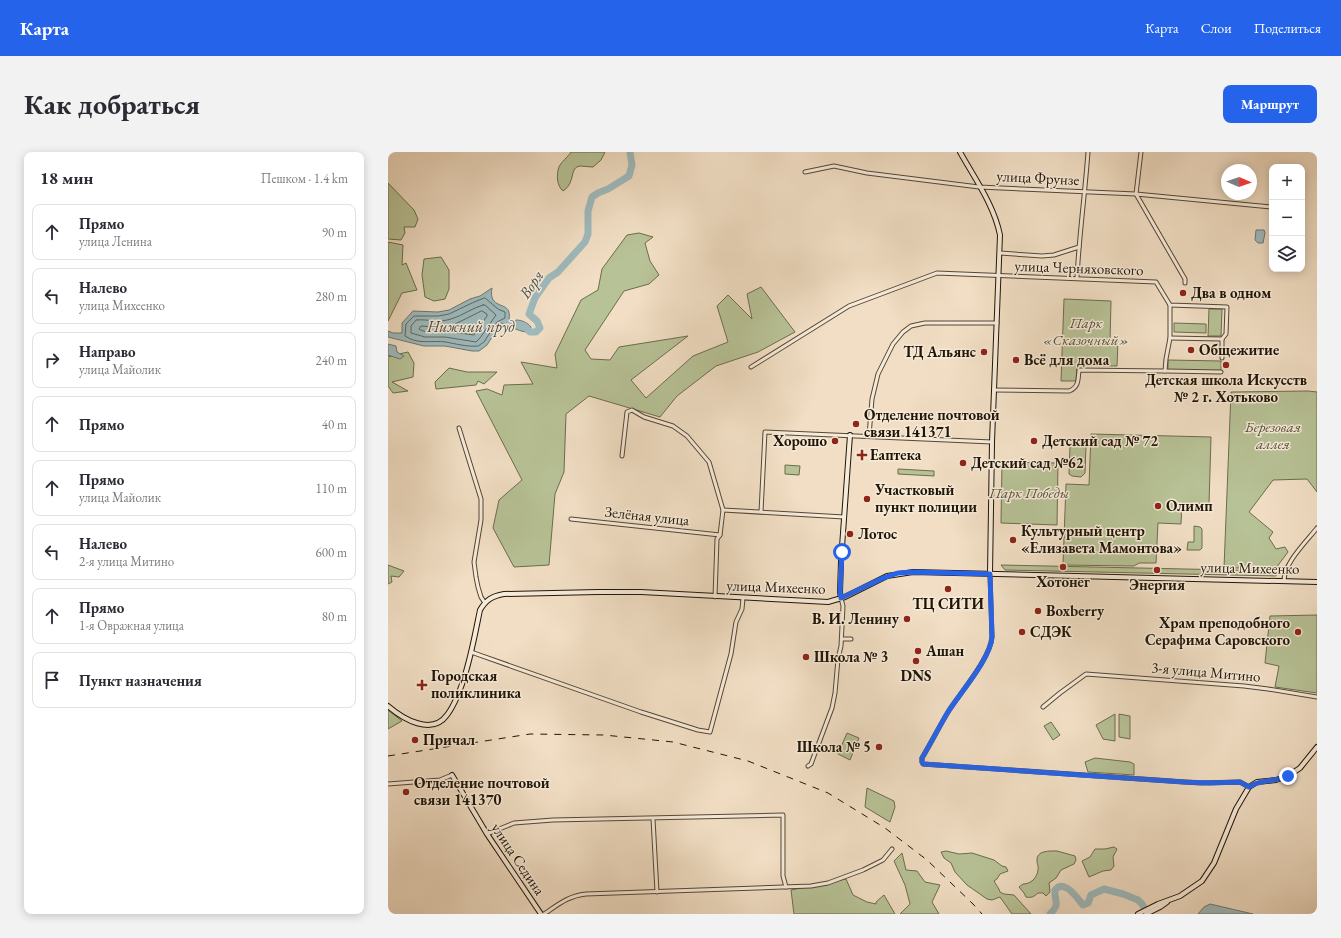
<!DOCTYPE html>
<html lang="ru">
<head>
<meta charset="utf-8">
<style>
  :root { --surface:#fff; --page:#f2f2f3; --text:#2b2b33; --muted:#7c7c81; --line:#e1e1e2; --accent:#2563eb }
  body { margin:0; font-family:"EB Garamond",serif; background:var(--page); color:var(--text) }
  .controls { position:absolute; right:12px; top:12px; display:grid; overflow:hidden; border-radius:8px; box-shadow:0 2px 10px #0003 }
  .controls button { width:36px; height:36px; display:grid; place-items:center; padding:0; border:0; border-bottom:1px solid var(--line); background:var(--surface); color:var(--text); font:20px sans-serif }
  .compass { position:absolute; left:833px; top:12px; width:36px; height:36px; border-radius:50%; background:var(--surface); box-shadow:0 2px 10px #0003; rotate:92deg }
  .stop { position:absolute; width:12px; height:12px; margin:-9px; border:3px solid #2563eb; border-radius:50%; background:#fff }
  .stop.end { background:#2563eb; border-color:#fff; box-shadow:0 1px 4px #0008 }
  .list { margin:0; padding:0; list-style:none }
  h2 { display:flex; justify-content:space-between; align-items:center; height:52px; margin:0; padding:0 16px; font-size:17px }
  h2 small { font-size:13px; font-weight:400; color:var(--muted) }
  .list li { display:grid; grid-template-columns:26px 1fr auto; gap:12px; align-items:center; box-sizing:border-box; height:56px; margin:0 8px 8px; padding:0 8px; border:1px solid var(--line); border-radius:8px }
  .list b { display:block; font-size:15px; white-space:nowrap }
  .list p { margin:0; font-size:13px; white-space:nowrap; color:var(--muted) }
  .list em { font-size:13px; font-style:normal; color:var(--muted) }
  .icon { flex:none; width:22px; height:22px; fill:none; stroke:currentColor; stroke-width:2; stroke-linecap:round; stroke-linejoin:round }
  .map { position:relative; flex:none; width:929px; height:762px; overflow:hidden; border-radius:8px }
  header { display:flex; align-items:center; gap:24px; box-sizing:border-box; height:56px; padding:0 20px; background:var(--accent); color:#fff }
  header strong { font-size:19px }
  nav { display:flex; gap:22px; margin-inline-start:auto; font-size:14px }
  .intro { display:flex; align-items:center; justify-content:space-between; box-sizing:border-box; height:96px; padding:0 24px }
  h1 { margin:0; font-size:28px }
  .button { padding:10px 18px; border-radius:8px; background:var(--accent); color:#fff; font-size:14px; font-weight:700 }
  main { display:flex; gap:24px; padding:0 24px }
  aside { flex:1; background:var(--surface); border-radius:8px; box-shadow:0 2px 10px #0003 }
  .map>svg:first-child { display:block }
</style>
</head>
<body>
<header>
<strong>Карта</strong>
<nav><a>Карта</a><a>Слои</a><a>Поделиться</a></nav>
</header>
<div class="intro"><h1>Как добраться</h1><a class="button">Маршрут</a></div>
<main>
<aside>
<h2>18 мин<small>Пешком · 1.4 km</small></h2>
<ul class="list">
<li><svg class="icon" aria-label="ahead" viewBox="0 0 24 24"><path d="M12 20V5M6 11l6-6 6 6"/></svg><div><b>Прямо</b><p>улица Ленина</p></div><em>90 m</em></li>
<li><svg class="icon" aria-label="left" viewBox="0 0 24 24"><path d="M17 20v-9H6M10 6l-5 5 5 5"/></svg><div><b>Налево</b><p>улица Михеенко</p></div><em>280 m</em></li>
<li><svg class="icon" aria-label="right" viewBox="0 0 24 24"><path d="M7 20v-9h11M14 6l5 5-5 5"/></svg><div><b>Направо</b><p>улица Майолик</p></div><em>240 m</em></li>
<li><svg class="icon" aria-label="ahead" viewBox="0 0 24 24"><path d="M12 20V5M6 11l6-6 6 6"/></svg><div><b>Прямо</b></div><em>40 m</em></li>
<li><svg class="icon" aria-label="ahead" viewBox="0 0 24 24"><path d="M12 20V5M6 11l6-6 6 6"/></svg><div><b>Прямо</b><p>улица Майолик</p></div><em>110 m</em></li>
<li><svg class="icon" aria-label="left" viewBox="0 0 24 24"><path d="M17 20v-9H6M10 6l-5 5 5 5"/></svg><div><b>Налево</b><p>2-я улица Митино</p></div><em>600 m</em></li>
<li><svg class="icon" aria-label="ahead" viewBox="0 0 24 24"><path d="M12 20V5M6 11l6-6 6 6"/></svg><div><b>Прямо</b><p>1-я Овражная улица</p></div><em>80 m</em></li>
<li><svg class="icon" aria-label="arrive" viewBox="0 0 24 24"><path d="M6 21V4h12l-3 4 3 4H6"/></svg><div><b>Пункт назначения</b></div></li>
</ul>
</aside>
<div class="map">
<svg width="929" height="762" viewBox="0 0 929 762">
  <rect width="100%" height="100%" fill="#f1dec4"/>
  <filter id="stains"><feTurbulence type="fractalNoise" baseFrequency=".005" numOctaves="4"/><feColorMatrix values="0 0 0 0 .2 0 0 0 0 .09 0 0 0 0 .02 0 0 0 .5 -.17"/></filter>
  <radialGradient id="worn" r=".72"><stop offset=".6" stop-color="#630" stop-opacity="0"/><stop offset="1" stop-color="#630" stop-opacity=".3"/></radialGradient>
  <!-- green -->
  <g fill="#b7c296" stroke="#6c6c4e">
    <path d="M183 0H217L213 8 205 15C201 15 196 14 192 14 181 15 188 31 175 39 169 34 168 23 171 15 173 10 180 5 183 0Z"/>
    <path d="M0 31 26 58 30 67 27 75H16L17 81 13 88 0 87Z"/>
    <path d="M251 81 265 85 257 91 262 109 271 123 261 132 236 139 197 198 203 207 222 208 231 195 300 184 243 228 258 246 305 204 340 190 329 154 340 143 364 167 359 142 373 135 407 180 370 200 328 214 289 244 272 265 201 244 178 262 176 320 167 342 161 413 126 415 105 376 111 348 134 328 88 239 99 237 114 243 116 233 145 232 133 210 169 216 167 202 193 148 210 138 214 117 239 83Z"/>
    <path d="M0 90 15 93 14 113 18 111 29 138 14 141 0 169Z"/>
    <path d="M53 105 61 118V137L57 147 46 149 37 145 34 123 36 107Z"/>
    <path d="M676 147 723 149 722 189H730L729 214 689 213 688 229H673Z"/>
    <path d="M821 157H834L833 184H820Z"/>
    <path d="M786 171 818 172V181L786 180Z"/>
    <path d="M20 200 26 211 25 225 4 230 20 239 5 241 0 234V203L2 205 11 202Z"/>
    <path d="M780 208 833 209V219L780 218Z"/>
    <path d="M61 216 79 220H109L96 232 90 229 88 233 48 237 47 230Z"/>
    <path d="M920 239 929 240V340L919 327 885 328 861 360 885 380 881 386 888 397 897 395 900 400 888 416H836L843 240Z"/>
    <path d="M703 282 823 285 821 352 794 351 793 372 770 371 768 411H751L746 414 675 413 678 332 701 333Z"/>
    <path d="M684 292H694L698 295 697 321 693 325 684 324 681 322 682 294Z"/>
    <path d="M614 310 670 311 669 373 613 371Z"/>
    <path d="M397 313 412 314 411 323 397 322Z"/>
    <path d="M510 317 546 319V324L510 322Z"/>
    <path d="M806 374 812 375 814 377V396L812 398H799L800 390H806Z"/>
    <path d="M0 413 16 419 11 425 3 424 4 430 0 432Z"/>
    <path d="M613 413 889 419 888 424 617 418Z"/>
    <path d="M929 463V541L887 535 891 514 877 511 882 464Z"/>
    <path d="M0 558 14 569 0 577Z"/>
    <path d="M727 562V589L715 587 708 573Z"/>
    <path d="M731 562 742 564V587L731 585Z"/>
    <path d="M663 570 672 583 665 588 656 574Z"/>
    <path d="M459 581 471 586 462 608 450 602Z"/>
    <path d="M707 606 742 610 746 612V623L700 620 697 610Z"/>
    <path d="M479 636 506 649 507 655 502 670 477 655Z"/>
    <path d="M726 695 729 697 725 705 726 714 723 718 715 719 701 725 694 709 702 705 707 697H717Z"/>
    <path d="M558 699 571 702 584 701 606 708 614 714 618 715 620 719 612 722 609 727 606 729C608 733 611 736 612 740L616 742 626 743 643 762H624L612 745 604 748 599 747 579 733 567 720 563 711 556 706 553 700Z"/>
    <path d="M669 699 687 704 688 708 686 712 673 718 668 726 661 731 662 740 658 744 655 741H650C646 745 643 746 638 745L636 741 631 735 635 732C643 732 649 726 650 718 651 715 649 712 649 709 648 698 662 699 669 699Z"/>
    <path d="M514 701 518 718 529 719 537 730 552 733 544 750 551 762H512L522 752 517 733 506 709Z"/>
    <path d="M458 727 465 743 479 750 488 752V750L496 743 507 762H406L403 738Z"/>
  </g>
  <!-- water -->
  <g fill="#9ebabd" stroke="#6c7873">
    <path d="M868 78H876L877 81 875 91H870L867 88Z"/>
    <path d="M104 136C100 157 120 150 121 161 122 163 121 165 121 167L127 170 128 168C134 168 140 171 143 175L142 180C133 181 122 174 113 171L99 193 91 199H84L57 194H36L0 185V179L5 181H14V171L25 159 50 160 61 158 82 147 92 144Z"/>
    <path d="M0 192 8 194 9 200 16 204 12 207 0 203Z"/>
    <path d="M822 752 865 762H810L816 755Z"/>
  </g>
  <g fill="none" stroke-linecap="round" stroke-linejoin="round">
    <!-- shore -->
    <g stroke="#5f6861" stroke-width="1">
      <path d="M97 146 110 157 117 160V166L109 170 96 190 90 194C80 195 68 192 58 190 44 188 30 193 17 184L18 172 26 164H50L61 162 84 151Z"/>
      <path d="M95 153H97L108 163 92 186 88 190 57 185H37L23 181V174L28 168C40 167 51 171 63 167 74 164 84 156 95 153Z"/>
      <path d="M94 159 99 162V164L86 183 50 178C45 181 35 180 31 177L33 174 48 175 50 176 65 173Z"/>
    </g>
    <!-- river -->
    <g stroke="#9ebabd" stroke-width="7">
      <path d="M136 174 142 180H148L152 176 149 169 142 163 141 162 147 146 161 126 170 120 197 90 200 82V59L204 45 210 41 220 37 241 24 244 13 242 0"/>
      <path d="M662 762C673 751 666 750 667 738 676 726 690 747 695 753L700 751 703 743 716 737 735 742 750 748 754 752 760 762"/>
    </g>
    <defs>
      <g id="street">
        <path d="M753 0 748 42 797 127V131"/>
        <path d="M417 20 446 14 479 21 591 35 748 42 883 55"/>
        <path d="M612 101 654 104 666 103 691 95"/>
        <path d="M689 126C691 84 697 42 700 0"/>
        <path d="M834 187V206"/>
        <path d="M363 215 461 154 549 121 768 130 782 153 839 155 838 182 834 187 782 186"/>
        <path d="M777 219 833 220"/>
        <path d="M606 238 681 239C691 235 690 228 691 218L777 219 778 207 782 186V153"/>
        <path d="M71 276 93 347V368L86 410 88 425 90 435 93 445 97 451"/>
        <path d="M481 284 484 247 490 222 505 192 515 180 523 174 537 171H609"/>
        <path d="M234 304 239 260 244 258 256 265 285 274 299 284 321 310 335 358 332 383 329 387 327 445"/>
        <path d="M335 358 456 365"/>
        <path d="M373 360 377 280 604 290"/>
        <path d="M183 367 332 383"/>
        <path d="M602 422 604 485C602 507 572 541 560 560 551 575 543 591 534 606V610L535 612 812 631 852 630 861 635"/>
        <path d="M896 429C896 411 918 390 929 376"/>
        <path d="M454 487H463"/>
        <path d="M83 500 253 560 310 578 322 580 343 502 348 470 354 457 355 446"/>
        <path d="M655 555 672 541 698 522 856 534 880 537 929 545"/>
        <path d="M420 614 423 612 444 556 447 541 450 507 453 494 455 454 453 446"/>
        <path d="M0 632 52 628 64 623"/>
        <path d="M265 667 269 740"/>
        <path d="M99 682 126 671 165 668 395 663V724L398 735"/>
        <path d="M156 762C171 752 180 744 198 742L423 734 440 731 475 718 495 708 504 697"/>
      </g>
      <g id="secondary">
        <path d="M572 0C587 27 606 53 612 83L604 290 602 422"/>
        <path d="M453 446 452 440 453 409 462 283"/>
        <path d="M0 554C15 567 44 584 59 563 77 539 86 487 92 458 98 448 104 444 116 442L210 440H253L440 450 457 445 499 424 525 420 929 430"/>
        <path d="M64 623 99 682 153 762"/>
        <path d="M750 762 770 752 792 744 814 729 826 711 848 657 861 635 869 630 888 628 900 624 912 616 929 595"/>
        <path d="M758 762 772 755 779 750"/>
      </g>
    </defs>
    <!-- street casing -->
    <use href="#street" stroke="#544735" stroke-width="5"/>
    <!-- secondary casing -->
    <use href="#secondary" stroke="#201505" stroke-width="6"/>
    <!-- street -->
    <use href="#street" stroke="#f6ead9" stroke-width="3"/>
    <!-- secondary -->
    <use href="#secondary" stroke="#f6ead9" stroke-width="4"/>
    <!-- rail -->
    <path stroke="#201505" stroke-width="1" stroke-dasharray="7 7" stroke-linecap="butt" d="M0 604 142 582 216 583 285 590 360 609 440 641 497 676 539 708 585 752 594 762"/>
  </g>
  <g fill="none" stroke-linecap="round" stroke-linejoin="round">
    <!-- route -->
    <path stroke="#2563eb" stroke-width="5" d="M454 400 452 440 453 446 495 426 510 421 525 420 602 422 604 485C603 506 572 541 560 560 551 575 543 591 534 606V610L535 612 795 630 823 631 852 630 861 635C871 627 888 630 900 624"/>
  </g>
  <!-- markers -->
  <g fill="#8f2418" stroke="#f6ead9" stroke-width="1.5">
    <circle cx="795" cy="141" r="4"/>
    <circle cx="803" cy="198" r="4"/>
    <circle cx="596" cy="200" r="4"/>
    <circle cx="628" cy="208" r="4"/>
    <circle cx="838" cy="213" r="4"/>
    <circle cx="468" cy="272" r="4"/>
    <circle cx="447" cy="289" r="4"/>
    <circle cx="646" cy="289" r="4"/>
    <path d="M472 297h4v4h4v4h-4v4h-4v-4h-4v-4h4z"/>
    <circle cx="575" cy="311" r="4"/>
    <circle cx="479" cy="347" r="4"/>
    <circle cx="770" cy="354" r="4"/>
    <circle cx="462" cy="382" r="4"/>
    <circle cx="625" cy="388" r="4"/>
    <circle cx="675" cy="415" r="4"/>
    <circle cx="769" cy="418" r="4"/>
    <circle cx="560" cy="437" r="4"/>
    <circle cx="650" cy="459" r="4"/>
    <circle cx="519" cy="467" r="4"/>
    <circle cx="634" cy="480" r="4"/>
    <circle cx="910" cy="480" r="4"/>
    <circle cx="530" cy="499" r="4"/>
    <circle cx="418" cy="505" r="4"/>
    <circle cx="528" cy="509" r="4"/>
    <path d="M32 527h4v4h4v4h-4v4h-4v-4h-4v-4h4z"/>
    <circle cx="27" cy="588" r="4"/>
    <circle cx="491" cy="595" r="4"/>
    <circle cx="18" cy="640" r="4"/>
  </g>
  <g text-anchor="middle" stroke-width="3" stroke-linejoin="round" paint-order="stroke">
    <!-- street labels -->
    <g font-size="15" fill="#201505" stroke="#f6ead9">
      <text transform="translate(650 26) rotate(3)" y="5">улица Фрунзе</text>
      <text transform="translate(691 116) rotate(2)" y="5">улица Черняховского</text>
      <text transform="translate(259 364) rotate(6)" y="5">Зелёная улица</text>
      <text transform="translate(862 416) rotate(1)" y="5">улица Михеенко</text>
      <text transform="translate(388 435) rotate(2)" y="5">улица Михеенко</text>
      <text transform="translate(818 520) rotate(5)" y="5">3-я улица Митино</text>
      <text transform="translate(130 707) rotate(56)" y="5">улица Седина</text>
    </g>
    <!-- poi labels -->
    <g font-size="15" font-weight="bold" fill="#201505" stroke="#f6ead9" text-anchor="start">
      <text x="803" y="146">Два в одном</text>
      <text x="811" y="203">Общежитие</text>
      <text x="588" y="205" text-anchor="end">ТД Альянс</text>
      <text x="636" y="213">Всё для дома</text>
      <text x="838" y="233" text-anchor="middle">Детская школа Искусств<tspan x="838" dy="17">№ 2 г. Хотьково</tspan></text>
      <text x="476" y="268">Отделение почтовой<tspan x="476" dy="17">связи 141371</tspan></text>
      <text x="439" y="294" text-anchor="end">Хорошо</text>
      <text x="654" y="294">Детский сад № 72</text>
      <text x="482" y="308">Еаптека</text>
      <text x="583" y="316">Детский сад №62</text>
      <text x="487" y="343">Участковый<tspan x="487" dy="17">пункт полиции</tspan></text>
      <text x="778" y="359">Олимп</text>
      <text x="633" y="384">Культурный центр<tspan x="633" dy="17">«Елизавета Мамонтова»</tspan></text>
      <text x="470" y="387">Лотос</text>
      <text x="675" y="435" text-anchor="middle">Хотонег</text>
      <text x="769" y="438" text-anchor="middle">Энергия</text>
      <text x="560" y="457" text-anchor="middle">ТЦ СИТИ</text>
      <text x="658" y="464">Boxberry</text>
      <text x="511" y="472" text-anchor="end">В. И. Ленину</text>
      <text x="902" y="476" text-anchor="end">Храм преподобного<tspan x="902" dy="17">Серафима Саровского</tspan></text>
      <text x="642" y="485">СДЭК</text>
      <text x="538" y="504">Ашан</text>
      <text x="426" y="510">Школа № 3</text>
      <text x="43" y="529">Городская<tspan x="43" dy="17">поликлиника</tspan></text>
      <text x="528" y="529" text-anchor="middle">DNS</text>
      <text x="35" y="593">Причал</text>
      <text x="483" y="600" text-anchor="end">Школа № 5</text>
      <text x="26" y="636">Отделение почтовой<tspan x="26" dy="17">связи 141370</tspan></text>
    </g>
    <!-- park labels -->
    <g font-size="15" font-style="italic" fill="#555238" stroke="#f6ead9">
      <text x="698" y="176">Парк<tspan x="698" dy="17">«Сказочный»</tspan></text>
      <text x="885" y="280">Березовая<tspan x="885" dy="17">аллея</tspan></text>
      <text x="641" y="346">Парк Победы</text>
    </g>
    <!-- water labels -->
    <g font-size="16" font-style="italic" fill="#4c4f45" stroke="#f6ead9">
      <text transform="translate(143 132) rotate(-56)" y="6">Воря</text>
      <text x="83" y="180">Нижний пруд</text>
    </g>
  </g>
  <rect width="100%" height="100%" filter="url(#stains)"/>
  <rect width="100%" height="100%" fill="url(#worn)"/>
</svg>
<div class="controls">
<button>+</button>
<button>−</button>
<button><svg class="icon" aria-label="layers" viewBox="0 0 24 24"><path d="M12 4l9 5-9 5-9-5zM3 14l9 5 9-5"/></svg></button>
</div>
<svg class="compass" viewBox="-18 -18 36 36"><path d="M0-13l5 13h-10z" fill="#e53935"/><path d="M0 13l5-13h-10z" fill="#7c7c81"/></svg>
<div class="stop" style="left:454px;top:400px"></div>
<div class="stop end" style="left:900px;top:624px"></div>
</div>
</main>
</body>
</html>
